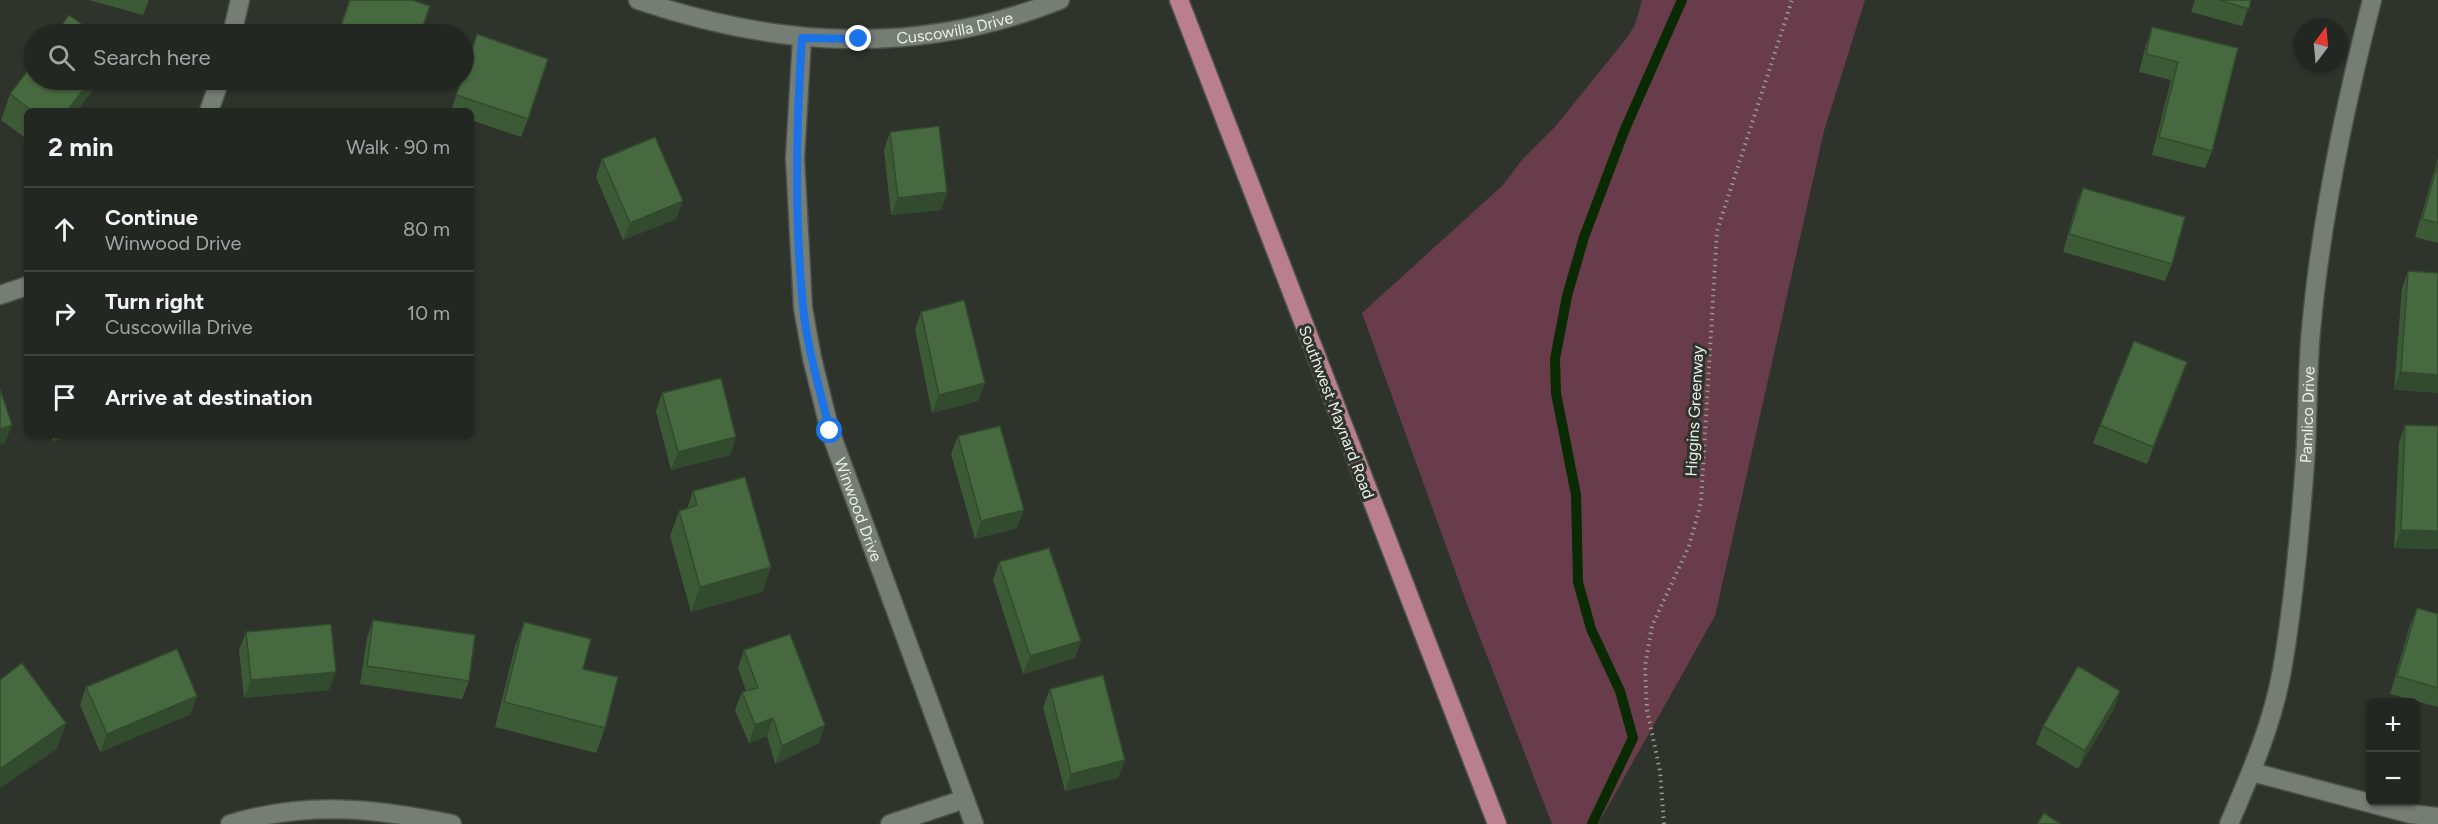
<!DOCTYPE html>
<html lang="en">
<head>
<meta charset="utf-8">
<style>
  :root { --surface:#222721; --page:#2a2f2a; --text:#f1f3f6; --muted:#a2a5a5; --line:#3f443f }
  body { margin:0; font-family:Figtree,sans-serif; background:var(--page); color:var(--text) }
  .controls { position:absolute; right:18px; bottom:18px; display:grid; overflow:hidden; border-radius:9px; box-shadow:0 2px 4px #0004 }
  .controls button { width:54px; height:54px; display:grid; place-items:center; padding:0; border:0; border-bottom:2px solid var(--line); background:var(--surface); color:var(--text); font:30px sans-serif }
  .compass { position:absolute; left:2294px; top:18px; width:54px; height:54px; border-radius:50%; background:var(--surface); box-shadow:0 2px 4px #0004; rotate:16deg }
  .stop { position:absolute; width:18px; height:18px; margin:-14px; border:4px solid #1a73e8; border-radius:50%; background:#fff }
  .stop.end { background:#1a73e8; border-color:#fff; box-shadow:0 2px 6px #0008 }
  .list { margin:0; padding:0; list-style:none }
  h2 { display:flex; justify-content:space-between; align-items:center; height:78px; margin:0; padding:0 24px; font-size:26px }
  h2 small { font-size:20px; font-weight:400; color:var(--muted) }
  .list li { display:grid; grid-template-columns:39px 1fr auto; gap:18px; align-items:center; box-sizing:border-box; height:84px; padding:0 24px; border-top:2px solid var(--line) }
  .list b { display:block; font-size:22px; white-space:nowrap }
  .list p { margin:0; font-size:20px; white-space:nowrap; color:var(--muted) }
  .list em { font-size:20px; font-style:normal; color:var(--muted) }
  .icon { flex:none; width:33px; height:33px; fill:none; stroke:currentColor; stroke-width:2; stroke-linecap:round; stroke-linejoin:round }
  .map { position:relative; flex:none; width:2438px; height:824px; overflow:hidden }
  .search { position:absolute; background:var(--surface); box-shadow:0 2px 4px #0004; left:24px; top:24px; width:450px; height:66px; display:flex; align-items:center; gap:15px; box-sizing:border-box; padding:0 21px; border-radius:33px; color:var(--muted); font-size:22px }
  .panel { position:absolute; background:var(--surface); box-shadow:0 2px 4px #0004; left:24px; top:108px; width:450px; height:330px; border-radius:9px }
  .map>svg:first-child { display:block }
</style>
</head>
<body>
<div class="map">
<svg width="2438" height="824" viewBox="0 0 2438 824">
  <rect width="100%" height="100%" fill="#2e342c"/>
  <!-- green -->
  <path fill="#693c4b" d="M1642 0H1865L1824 131 1715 616 1598 824H1552L1467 604 1362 313 1503 185 1522 160 1554 128 1626 39 1635 25Z"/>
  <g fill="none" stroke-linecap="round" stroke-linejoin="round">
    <!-- stream -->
    <path stroke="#0a2a03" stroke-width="10" d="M1592 824 1633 738 1620 691 1591 629 1578 582 1576 495 1556 393 1555 359 1567 296 1584 237 1625 129 1682 0"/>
    <defs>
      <g id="minor">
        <path id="s1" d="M638 0C779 48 919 56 1060 0"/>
        <path d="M232 34 240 0"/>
        <path id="s2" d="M802 38 795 158 803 308 812 358 830 431 974 824"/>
        <path d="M209 111 220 80"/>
        <path d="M0 295 27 286"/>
        <path d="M2252 772 2411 814 2438 817"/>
        <path d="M230 824C306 801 375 808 452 824"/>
        <path d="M890 824 965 799"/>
        <path id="s3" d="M2229 824C2250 775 2273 723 2282 670 2294 602 2300 531 2305 462 2308 418 2307 374 2311 330 2321 218 2344 109 2372 0"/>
      </g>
      <path id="primary" d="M1179 0 1497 824"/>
    </defs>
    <!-- minor casing -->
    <use href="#minor" stroke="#4d534c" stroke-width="21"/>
    <!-- primary casing -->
    <use href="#primary" stroke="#4d534c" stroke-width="21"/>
    <!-- path -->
    <path stroke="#949993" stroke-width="4" stroke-dasharray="1.5 4.5" stroke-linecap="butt" d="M1664 824 1660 771 1647 710 1645 666 1652 626 1689 546 1701 503 1717 231 1792 0"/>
    <!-- minor -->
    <use href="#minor" stroke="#767d74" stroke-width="18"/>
    <!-- primary -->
    <use href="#primary" stroke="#b97f90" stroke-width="18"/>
  </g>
  <!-- wall -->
  <g fill="#3d5a37">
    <path d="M89 0H149L143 15Z"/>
    <path d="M349 0H412L420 34H338Z"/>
    <path d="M2195 0H2251L2242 26 2191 12Z"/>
    <path d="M2152 27 2238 48 2212 151 2205 168 2152 155 2171 80 2139 72 2146 45Z"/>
    <path d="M477 35 528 119 521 137 471 120V111H451L461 80H464V73Z"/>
    <path d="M100 80 77 111H27V139L1 120 10 94Z"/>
    <path d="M890 132 947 192 941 210 891 215 884 150Z"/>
    <path d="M2438 158V243L2415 237Z"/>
    <path d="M602 159 676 219 623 240 596 177Z"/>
    <path d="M2083 188 2172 264 2165 281 2063 252 2076 205Z"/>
    <path d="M2408 271 2438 273 2394 390 2402 288Z"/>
    <path d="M921 312 985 383 978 401 932 413 915 329Z"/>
    <path d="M2181 380 2147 464 2093 443 2100 425Z"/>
    <path d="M662 393 736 437 730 455 671 470 656 411Z"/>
    <path d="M2405 425 2438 426V549L2394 548 2399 443Z"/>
    <path d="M50 435H67L54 442Z"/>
    <path d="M958 436 1017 528 975 539 951 454Z"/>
    <path d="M693 491 771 567 762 592 691 612 670 536 679 511 687 509Z"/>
    <path d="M999 562 1075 658 1023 674 993 580Z"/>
    <path d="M2417 608 2438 614V707L2390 694 2410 625Z"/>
    <path d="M373 620 469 681 462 699 360 684 367 638Z"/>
    <path d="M524 622 583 669 605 728 596 753 495 727 515 647Z"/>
    <path d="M246 632 329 690 244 698 239 650Z"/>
    <path d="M744 650 819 743 775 764 767 736 749 743 735 710 742 692 746 691 738 668Z"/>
    <path d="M86 687 191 714 100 752 80 705Z"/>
    <path d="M1050 689 1125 760 1118 778 1065 791 1043 707Z"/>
    <path d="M2120 691 2114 709 2078 769 2036 744 2043 726Z"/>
  </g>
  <!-- shaded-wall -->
  <g fill="#324a2d">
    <path d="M91 80H100L77 111H67Z"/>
    <path d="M947 192 941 210 891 215 898 198Z"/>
    <path d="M683 201 676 219 623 240 630 223Z"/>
    <path d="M2187 362 2181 380 2147 464 2153 447Z"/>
    <path d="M2401 372 2438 375V393L2394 390Z"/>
    <path d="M985 383 978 401 932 413 939 395Z"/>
    <path d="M12 425 5 443 0 445V429Z"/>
    <path d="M56 435H67L54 442Z"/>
    <path d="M736 437 730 455 671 470 678 452Z"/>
    <path d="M1024 510 1017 528 975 539 981 521Z"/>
    <path d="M2401 530 2438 531V549L2394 548Z"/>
    <path d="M771 567 762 592 691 612 700 587Z"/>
    <path d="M1081 641 1075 658 1023 674 1030 656Z"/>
    <path d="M336 672 329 690 244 698 251 680Z"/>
    <path d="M2120 691 2114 709 2078 769 2085 751Z"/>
    <path d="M197 696 191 714 100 752 107 734Z"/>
    <path d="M773 718 767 736 749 743 755 725Z"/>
    <path d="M66 723 57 749 0 788V769Z"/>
    <path d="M825 725 819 743 775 764 782 746Z"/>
    <path d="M1125 760 1118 778 1065 791 1071 774Z"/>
  </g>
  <!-- building -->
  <g fill="#476940" stroke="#324a2d" stroke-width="1.5">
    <path d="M350 0H412L430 6 420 34H347L339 32Z"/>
    <path d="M2219 0H2251L2249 9Z"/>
    <path d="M69 15 96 34H55Z"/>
    <path d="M2152 27 2238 48 2212 151 2159 137 2178 62 2146 54Z"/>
    <path d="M477 34 548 59 528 119 456 95 462 80H464V74Z"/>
    <path d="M34 62V80H91L67 111H32L10 94Z"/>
    <path d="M939 126 947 192 898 198 890 132Z"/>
    <path d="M655 137 683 201 630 223 602 159Z"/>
    <path d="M2438 163V223L2422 219Z"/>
    <path d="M2083 188 2185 217 2172 264 2069 234Z"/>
    <path d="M2408 271 2438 273V375L2401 372Z"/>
    <path d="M964 300 985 383 939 395 921 312Z"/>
    <path d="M2134 341 2187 362 2153 447 2100 425Z"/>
    <path d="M721 378 736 437 678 452 662 393Z"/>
    <path d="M0 389 12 425 0 429Z"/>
    <path d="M2405 425 2438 426V531L2401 530Z"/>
    <path d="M1000 426 1024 510 981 521 958 436Z"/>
    <path d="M745 477 771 567 700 587 679 511 697 505 693 491Z"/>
    <path d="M1049 548 1081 641 1030 656 999 562Z"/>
    <path d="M2417 608 2438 614V688L2397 676Z"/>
    <path d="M373 620 475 635 469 681 367 666Z"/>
    <path d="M524 622 591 639 583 669 618 677 605 728 504 702Z"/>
    <path d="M331 624 336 672 251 680 246 632Z"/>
    <path d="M790 634 825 725 782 746 773 718 755 725 742 692 758 688 744 650Z"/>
    <path d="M177 649 197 696 107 734 86 687Z"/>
    <path d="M22 663 66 723 0 769V680Z"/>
    <path d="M2078 666 2120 691 2085 751 2043 726Z"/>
    <path d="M1103 675 1125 760 1071 774 1050 689Z"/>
    <path d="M2044 813 2061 824H2037Z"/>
  </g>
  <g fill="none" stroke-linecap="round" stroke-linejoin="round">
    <!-- route -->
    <path stroke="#1a73e8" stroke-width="8" d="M830 431C820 390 807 348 803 306 794 216 796 127 802 38L859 39"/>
  </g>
  <g text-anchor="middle" stroke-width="6" stroke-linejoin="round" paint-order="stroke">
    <!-- street labels -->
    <g font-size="16" fill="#ebefea" stroke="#2e342c">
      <text dy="6" stroke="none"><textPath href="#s1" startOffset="322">Cuscowilla Drive</textPath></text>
      <text transform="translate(1694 411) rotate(-87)" y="6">Higgins Greenway</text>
      <text transform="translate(1337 412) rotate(69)" y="6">Southwest Maynard Road</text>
      <text dy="6" stroke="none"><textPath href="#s3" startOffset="420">Pamlico Drive</textPath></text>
      <text dy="6" stroke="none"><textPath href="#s2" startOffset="480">Winwood Drive</textPath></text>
    </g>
  </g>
</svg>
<div class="controls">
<button>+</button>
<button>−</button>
</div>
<svg class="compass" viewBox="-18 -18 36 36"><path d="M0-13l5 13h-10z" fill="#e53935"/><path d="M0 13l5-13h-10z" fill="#a2a5a5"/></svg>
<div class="stop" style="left:830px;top:431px"></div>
<div class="stop end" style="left:859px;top:39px"></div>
<div class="search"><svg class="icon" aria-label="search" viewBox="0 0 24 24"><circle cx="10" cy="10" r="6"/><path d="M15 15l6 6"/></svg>Search here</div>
<section class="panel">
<h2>2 min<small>Walk · 90 m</small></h2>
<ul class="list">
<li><svg class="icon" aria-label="ahead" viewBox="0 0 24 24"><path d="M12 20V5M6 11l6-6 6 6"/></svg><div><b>Continue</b><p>Winwood Drive</p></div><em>80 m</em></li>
<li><svg class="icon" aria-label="right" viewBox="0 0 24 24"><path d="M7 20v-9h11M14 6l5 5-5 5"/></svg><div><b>Turn right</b><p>Cuscowilla Drive</p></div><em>10 m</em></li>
<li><svg class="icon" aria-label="arrive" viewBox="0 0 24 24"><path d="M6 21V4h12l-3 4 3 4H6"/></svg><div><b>Arrive at destination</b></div></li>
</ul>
</section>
</div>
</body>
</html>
